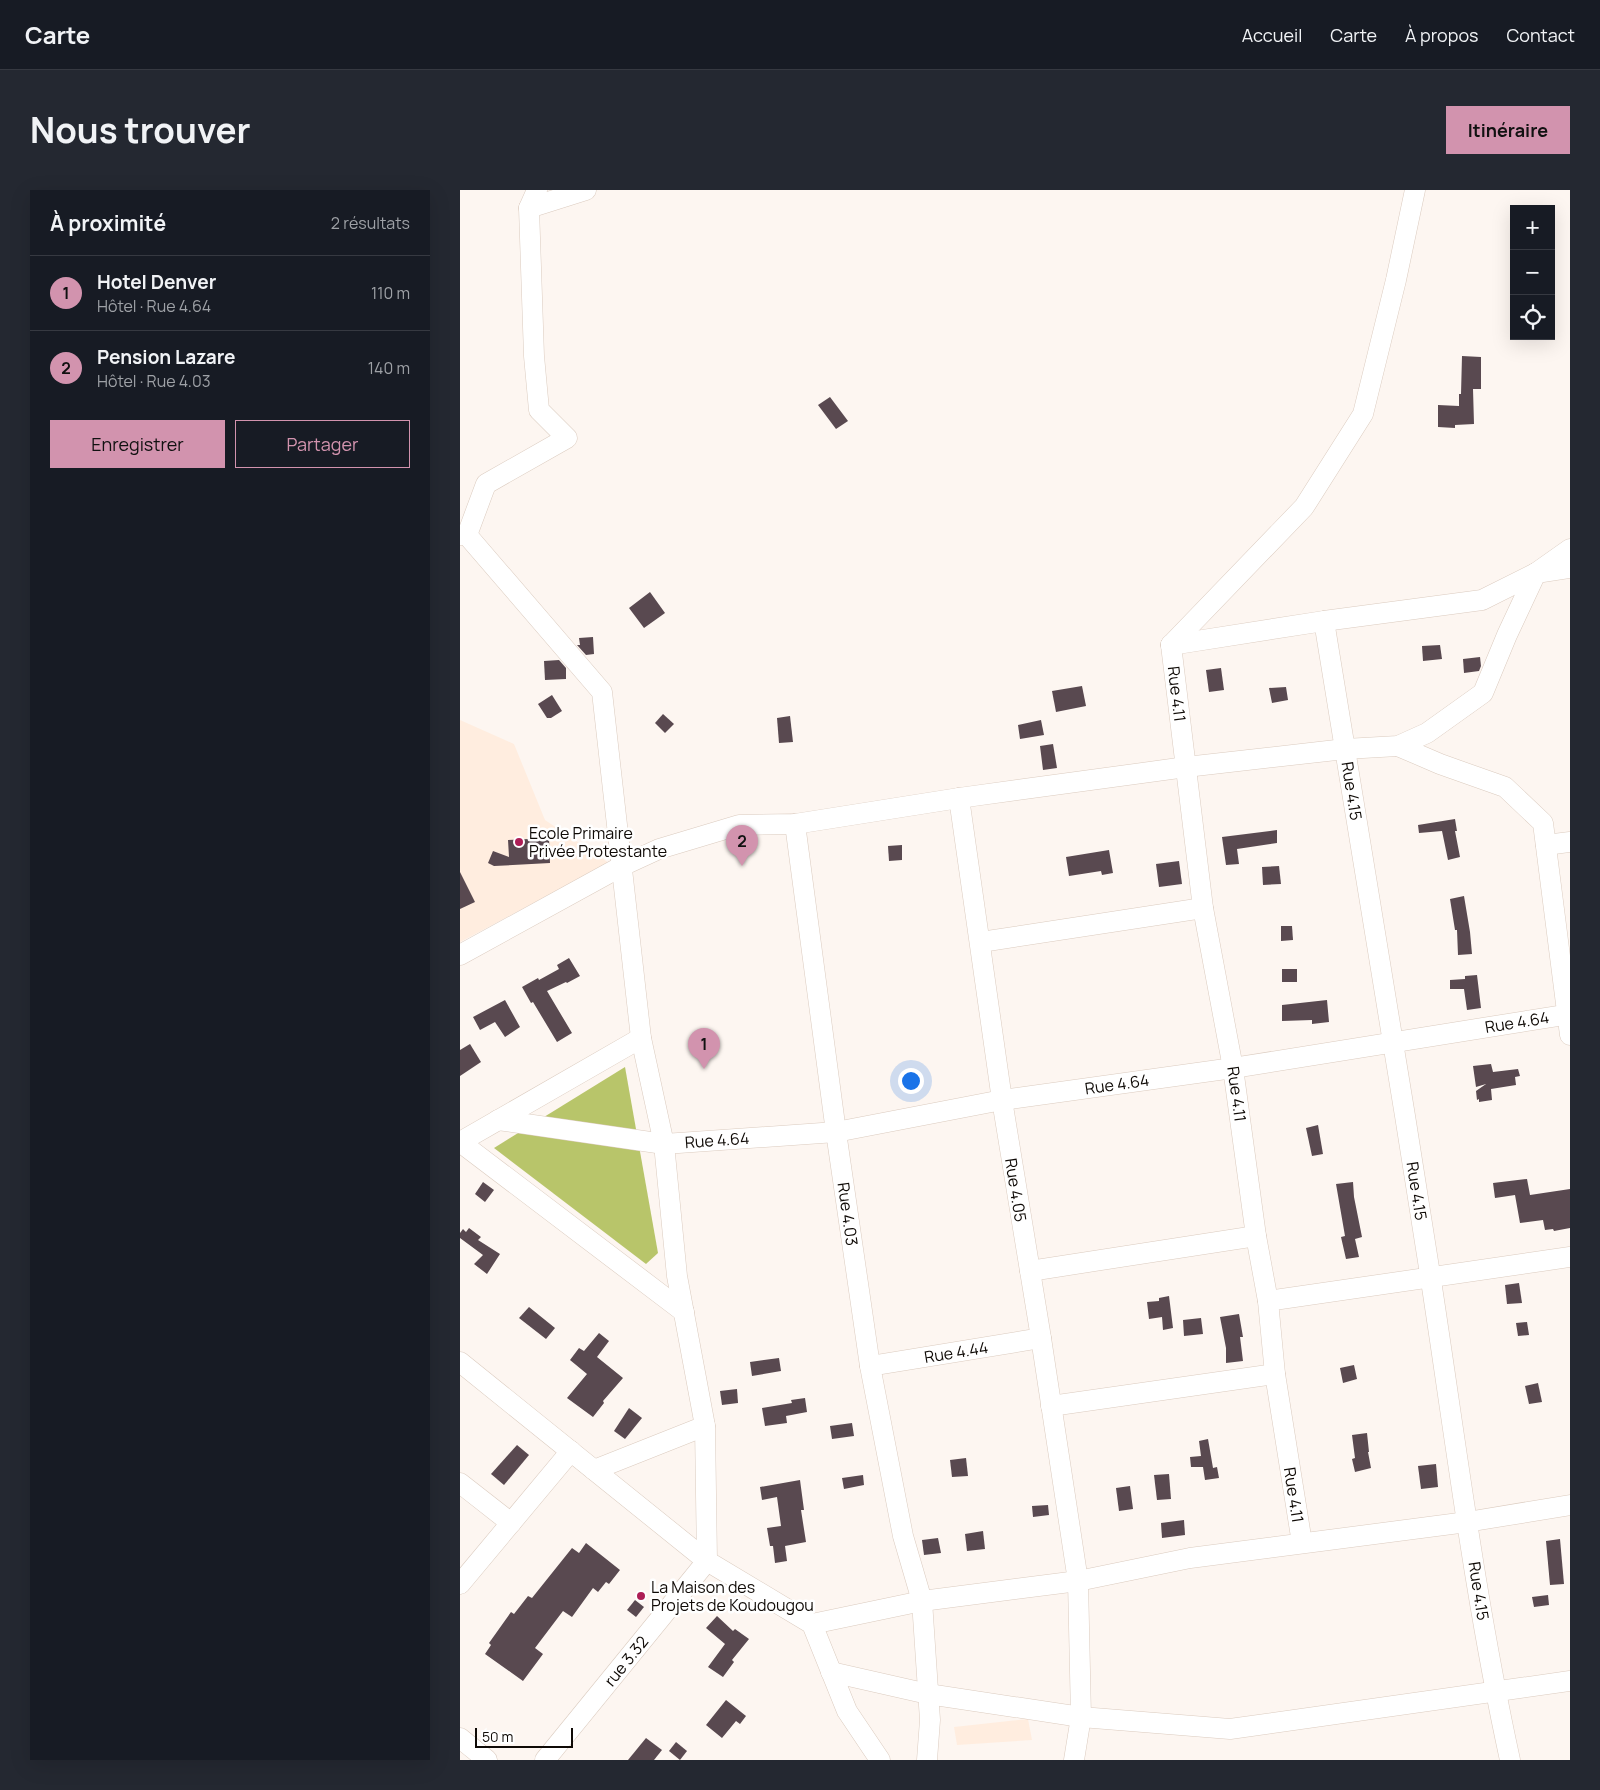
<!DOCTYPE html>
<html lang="fr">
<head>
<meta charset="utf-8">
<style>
  :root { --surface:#171b24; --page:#242831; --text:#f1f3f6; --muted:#9ea1a6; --line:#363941; --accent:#d293ae }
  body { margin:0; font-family:Manrope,sans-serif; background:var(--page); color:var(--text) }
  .controls { position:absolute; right:15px; top:15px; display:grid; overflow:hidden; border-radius:0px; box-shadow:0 5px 20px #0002 }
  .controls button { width:45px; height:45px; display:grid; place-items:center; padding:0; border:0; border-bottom:1px solid var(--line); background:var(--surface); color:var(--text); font:25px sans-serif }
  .scale { position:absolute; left:15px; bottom:12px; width:98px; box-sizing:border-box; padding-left:5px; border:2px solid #0f0a06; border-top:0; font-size:14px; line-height:18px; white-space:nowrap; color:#0f0a06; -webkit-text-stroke:4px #fff; paint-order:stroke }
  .you { position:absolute; left:450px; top:890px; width:18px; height:18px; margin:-12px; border:4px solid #fff; border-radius:50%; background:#1a73e8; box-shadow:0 0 0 8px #1a73e833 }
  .badge { display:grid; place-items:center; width:32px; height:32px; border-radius:50%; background:var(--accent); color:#111; font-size:16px; font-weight:700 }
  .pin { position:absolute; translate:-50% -41px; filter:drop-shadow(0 1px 2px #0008) }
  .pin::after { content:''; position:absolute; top:26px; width:18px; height:15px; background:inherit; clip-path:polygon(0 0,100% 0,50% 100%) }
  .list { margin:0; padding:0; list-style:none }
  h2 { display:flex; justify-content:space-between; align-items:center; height:65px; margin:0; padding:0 20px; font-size:21px }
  h2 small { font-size:16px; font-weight:400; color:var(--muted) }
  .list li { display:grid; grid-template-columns:32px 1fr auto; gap:15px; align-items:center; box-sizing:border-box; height:75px; padding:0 20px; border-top:1px solid var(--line) }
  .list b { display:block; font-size:19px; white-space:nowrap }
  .list p { margin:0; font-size:16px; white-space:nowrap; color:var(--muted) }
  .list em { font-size:16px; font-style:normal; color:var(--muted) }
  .actions { display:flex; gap:10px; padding:15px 20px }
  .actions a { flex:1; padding:11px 0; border:1px solid var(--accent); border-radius:0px; text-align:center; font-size:18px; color:var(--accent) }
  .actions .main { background:var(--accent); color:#111 }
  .icon { flex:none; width:28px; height:28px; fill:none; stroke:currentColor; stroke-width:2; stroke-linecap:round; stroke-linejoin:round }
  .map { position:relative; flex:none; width:1110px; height:1570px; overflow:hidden; border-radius:0px }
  header { display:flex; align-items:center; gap:30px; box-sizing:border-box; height:70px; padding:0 25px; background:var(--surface); border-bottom:1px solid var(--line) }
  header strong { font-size:24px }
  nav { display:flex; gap:28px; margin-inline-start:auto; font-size:18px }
  .intro { display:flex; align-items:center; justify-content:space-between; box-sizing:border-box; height:120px; padding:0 30px }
  h1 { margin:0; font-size:35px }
  .button { padding:12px 22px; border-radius:0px; background:var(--accent); color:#111; font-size:18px; font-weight:700 }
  main { display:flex; gap:30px; padding:0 30px }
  aside { flex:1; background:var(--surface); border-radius:0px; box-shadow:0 5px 20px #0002 }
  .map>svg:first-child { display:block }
</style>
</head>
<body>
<header>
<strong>Carte</strong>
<nav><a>Accueil</a><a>Carte</a><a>À propos</a><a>Contact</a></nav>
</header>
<div class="intro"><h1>Nous trouver</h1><a class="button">Itinéraire</a></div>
<main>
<aside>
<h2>À proximité<small>2 résultats</small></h2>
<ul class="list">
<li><span class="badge">1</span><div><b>Hotel Denver</b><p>Hôtel · Rue 4.64</p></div><em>110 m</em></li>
<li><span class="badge">2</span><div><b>Pension Lazare</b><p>Hôtel · Rue 4.03</p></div><em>140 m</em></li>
</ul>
<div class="actions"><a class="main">Enregistrer</a><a>Partager</a></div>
</aside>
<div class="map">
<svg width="1110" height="1570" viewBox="0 0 1110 1570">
  <rect width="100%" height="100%" fill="#fdf6f1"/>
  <!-- built -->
  <g fill="#ffeddf">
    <path d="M0 530 54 554 85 630 149 673 0 752Z"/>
    <path d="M568 1529 572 1550 497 1555 494 1537Z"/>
  </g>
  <!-- forest -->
  <path fill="#b8c56a" d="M165 877 198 1063 186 1074 34 958Z"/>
  <!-- building -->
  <g fill="#594950">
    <path d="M1002 166 1021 167V199H1013L1014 234 995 235V238L978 237V215L999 216V204H1001Z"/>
    <path d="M370 207 388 231 376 239 358 215Z"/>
    <path d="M190 402 205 423 184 438 169 418Z"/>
    <path d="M133 447 134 464 126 465 117 455H120L119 448Z"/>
    <path d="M980 455 982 469 963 471 962 456Z"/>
    <path d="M1020 467 1021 476 1019 481 1004 483 1003 469Z"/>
    <path d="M99 470 106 478V489L85 490 84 471Z"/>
    <path d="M761 478 764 500 749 502 746 480Z"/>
    <path d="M622 496 626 516 596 522 592 501Z"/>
    <path d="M826 497 828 510 812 513 809 498Z"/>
    <path d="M92 505 102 521 91 528H87L78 514Z"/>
    <path d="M203 524 214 534 205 543 195 533Z"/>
    <path d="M330 526 333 552 319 553 317 528Z"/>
    <path d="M581 530 584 545 560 549 558 535Z"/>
    <path d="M593 554 597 578 583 580 580 556Z"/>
    <path d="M995 629 997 641H995L1000 667 988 670 982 641 959 643 958 635Z"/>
    <path d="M817 640V653L777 659 779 674 766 675 762 647Z"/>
    <path d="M89 648 90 673 34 676 28 673 33 661 49 667 48 650Z"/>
    <path d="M442 655V670L429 671 428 656Z"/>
    <path d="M649 660 653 683 642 685 641 681 609 686 606 667Z"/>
    <path d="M719 671 722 694 699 697 696 674Z"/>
    <path d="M819 676 821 694 803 695 802 677Z"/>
    <path d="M0 682 15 712 0 719Z"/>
    <path d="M1004 706 1010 742 1012 764 998 765 997 740H995L990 709Z"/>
    <path d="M821 736H832L833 750 821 751Z"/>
    <path d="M109 768 120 786 107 793 106 792 87 801 112 843 97 852 73 812 71 813 62 797 78 788 79 790 99 779 97 775Z"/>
    <rect x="822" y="779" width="15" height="13"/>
    <path d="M1017 785 1021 818 1007 820 1004 799H990V790L1005 789V786Z"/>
    <path d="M45 810 60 837 45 847 35 832 20 840 13 827Z"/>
    <path d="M867 810 869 832 852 834V830L822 831V815Z"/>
    <path d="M10 854 21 872 0 886V860Z"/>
    <path d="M1031 874 1033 882 1058 879 1060 886 1055 887 1056 895 1031 899 1032 910 1019 912V909L1017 910 1016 901 1026 894 1016 897 1013 876Z"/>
    <path d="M858 935 863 964 852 966 846 938Z"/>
    <path d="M1067 989 1070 1005 1110 999V1038L1094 1041 1093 1039 1085 1040 1083 1030 1060 1033 1055 1005 1035 1008 1033 993Z"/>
    <path d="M23 992 34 1000 25 1012 15 1004Z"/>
    <path d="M893 992 894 1007 902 1047 895 1049 899 1067 886 1069 881 1047 885 1046 876 994Z"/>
    <path d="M9 1038 21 1047 18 1050 40 1064 27 1084 14 1074 23 1065 0 1048V1043L3 1039 6 1042Z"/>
    <path d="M1059 1093 1062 1113 1047 1114 1045 1095Z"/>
    <path d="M709 1106 713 1138 703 1140 702 1127 689 1129 687 1112 699 1111V1108Z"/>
    <path d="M69 1117 95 1138 86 1149 59 1128Z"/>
    <path d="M779 1124 783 1147H780L783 1171 766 1173V1158L760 1127Z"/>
    <path d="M741 1128 743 1144 724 1146 723 1130Z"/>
    <path d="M1067 1132 1069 1145 1058 1146 1056 1133Z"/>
    <path d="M139 1143 149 1151 137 1167 163 1188 143 1211 144 1213 133 1227 107 1208 127 1184 110 1170 119 1158 124 1161Z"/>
    <path d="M319 1168 321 1181 292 1186 290 1172Z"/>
    <path d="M894 1175 897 1189 883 1193 880 1178Z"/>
    <path d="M1078 1193 1082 1212 1069 1214 1065 1196Z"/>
    <path d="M277 1199 278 1213 262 1215 260 1201Z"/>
    <path d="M345 1208 347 1222 326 1226 327 1233 305 1236 302 1218 332 1213 331 1210Z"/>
    <path d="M169 1218 182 1228 165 1249 154 1241Z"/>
    <path d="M392 1233 394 1246 372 1249 370 1236Z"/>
    <path d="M907 1243 909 1262H908L911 1278 895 1282 892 1269 895 1268 892 1245Z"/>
    <path d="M748 1249 753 1278 757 1277 759 1288 745 1290 743 1277H731L730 1267 741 1266 739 1251Z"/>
    <path d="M57 1255 69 1265 44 1295 31 1284Z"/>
    <path d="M506 1268 508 1286 492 1287 490 1270Z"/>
    <path d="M976 1274 978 1297 961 1299 958 1276Z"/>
    <path d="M709 1284 711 1309 697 1310 694 1285Z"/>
    <path d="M403 1285 404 1295 384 1299 382 1288Z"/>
    <path d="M340 1290 344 1320H341L346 1352 325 1356 327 1371 315 1373 313 1356H310L307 1338 321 1336 317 1307 302 1310 300 1297Z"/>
    <path d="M670 1296 673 1319 659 1321 656 1298Z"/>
    <path d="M588 1315 589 1325 573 1327 572 1316Z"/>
    <path d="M724 1330 725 1345 702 1348 701 1333Z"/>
    <path d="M523 1341 525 1359 507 1361 505 1344Z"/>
    <path d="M478 1348 481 1363 464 1365 462 1350Z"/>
    <path d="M1100 1349 1104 1394 1090 1395 1086 1351Z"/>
    <path d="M126 1353 160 1380 149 1394 146 1392 138 1402 133 1398 112 1427 103 1421 75 1458 83 1464 63 1491 25 1464 31 1455 29 1453 51 1422 54 1424 68 1406 72 1408 112 1358 119 1363Z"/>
    <path d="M1088 1405 1089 1415 1074 1417 1072 1407Z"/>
    <path d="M175 1410 184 1417 176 1427 167 1420Z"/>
    <path d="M257 1426 273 1441 275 1439 289 1449 272 1470 274 1472 263 1487 248 1477 265 1454 246 1438Z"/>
    <path d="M266 1510 286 1526 280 1534 276 1531 262 1548 246 1535Z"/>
    <path d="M186 1548 202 1560 194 1570H168Z"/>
    <path d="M216 1552 227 1561 220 1570 209 1561Z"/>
  </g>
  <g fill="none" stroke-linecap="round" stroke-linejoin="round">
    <defs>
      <g id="minor">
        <path d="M69 18 126 0"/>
        <path d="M0 345H7L142 502 181 848 204 954 217 1086 245 1236 247 1371"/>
        <path d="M7 345 26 294 107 248 79 220 74 166 69 18 77 0"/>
        <path d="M864 431C900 648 936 866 970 1084 995 1246 1015 1410 1050 1570"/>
        <path d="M711 455 743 718 773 878 796 1046 808 1111 815 1184 842 1353"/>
        <path d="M711 455 844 317 903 224 936 90 955 0"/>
        <path d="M711 455 864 431 1022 410 1076 383 1110 359"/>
        <path d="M938 556 980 574 1045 597 1083 633 1110 845"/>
        <path d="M499 608 542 910 581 1148 618 1391 621 1527 614 1570"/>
        <path d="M335 634 376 942 410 1176 443 1346 462 1411 470 1530 467 1570"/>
        <path d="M1086 655 1110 652"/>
        <path d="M521 752 743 718"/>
        <path d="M0 765 162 676 199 659 279 635 335 634 499 608 726 577 885 559 938 556 967 543 1023 503 1047 445 1076 383 1110 378"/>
        <path d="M38 930 204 954 376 942 542 910 773 878 1110 824"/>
        <path d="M0 952 224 1122"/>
        <path d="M0 952 181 848"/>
        <path d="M570 1081 796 1046"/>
        <path d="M808 1111 1110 1067"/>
        <path d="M0 1172 247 1371 352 1434 387 1521 420 1570"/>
        <path d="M410 1176 581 1148"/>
        <path d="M591 1216 815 1184"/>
        <path d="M134 1280 245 1236"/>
        <path d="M0 1293 51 1333"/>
        <path d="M0 1394 111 1261"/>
        <path d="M352 1434 462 1411 618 1391 730 1368 1007 1332 1110 1315"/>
        <path d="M371 1482 468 1504 621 1527 770 1539 1110 1491"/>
        <path d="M0 1548 27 1570"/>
        <path d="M85 1570 247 1371"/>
      </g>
    </defs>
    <!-- minor casing -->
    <use href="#minor" stroke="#dbcbbf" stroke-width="21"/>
    <!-- minor -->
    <use href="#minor" stroke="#fff" stroke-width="20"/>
  </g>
  <!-- markers -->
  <g fill="#ad1e56" stroke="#fff" stroke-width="2">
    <circle cx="59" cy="652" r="5"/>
    <circle cx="181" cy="1406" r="5"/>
  </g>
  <g text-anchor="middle" stroke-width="5" stroke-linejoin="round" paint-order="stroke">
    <!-- street labels -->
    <g font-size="16" fill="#0f0a06" stroke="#fff">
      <text transform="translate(717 504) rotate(83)" y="6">Rue 4.11</text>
      <text transform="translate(892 601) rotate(81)" y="6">Rue 4.15</text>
      <text transform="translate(1057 832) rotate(-9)" y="6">Rue 4.64</text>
      <text transform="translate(657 894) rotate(-8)" y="6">Rue 4.64</text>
      <text transform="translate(777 904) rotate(82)" y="6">Rue 4.11</text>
      <text transform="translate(257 950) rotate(-4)" y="6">Rue 4.64</text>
      <text transform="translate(556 1000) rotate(81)" y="6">Rue 4.05</text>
      <text transform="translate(957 1001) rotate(81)" y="6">Rue 4.15</text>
      <text transform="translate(388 1024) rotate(82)" y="6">Rue 4.03</text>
      <text transform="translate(496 1162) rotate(-9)" y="6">Rue 4.44</text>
      <text transform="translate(834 1305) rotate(81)" y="6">Rue 4.11</text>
      <text transform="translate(1019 1401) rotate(81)" y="6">Rue 4.15</text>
      <text transform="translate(166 1471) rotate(-51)" y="6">rue 3.32</text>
    </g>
    <!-- poi labels -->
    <g font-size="16" fill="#0f0a06" stroke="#fff" text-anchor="start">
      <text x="69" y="649">Ecole Primaire<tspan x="69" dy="18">Privée Protestante</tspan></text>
      <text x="191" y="1403">La Maison des<tspan x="191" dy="18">Projets de Koudougou</tspan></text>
    </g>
  </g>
</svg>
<div class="controls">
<button>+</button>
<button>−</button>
<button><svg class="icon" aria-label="locate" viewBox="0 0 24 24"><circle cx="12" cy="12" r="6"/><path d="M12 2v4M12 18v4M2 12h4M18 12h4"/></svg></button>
</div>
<div class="scale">50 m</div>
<div class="you"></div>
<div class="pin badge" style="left:244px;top:879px">1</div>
<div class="pin badge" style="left:282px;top:676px">2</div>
</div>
</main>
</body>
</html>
